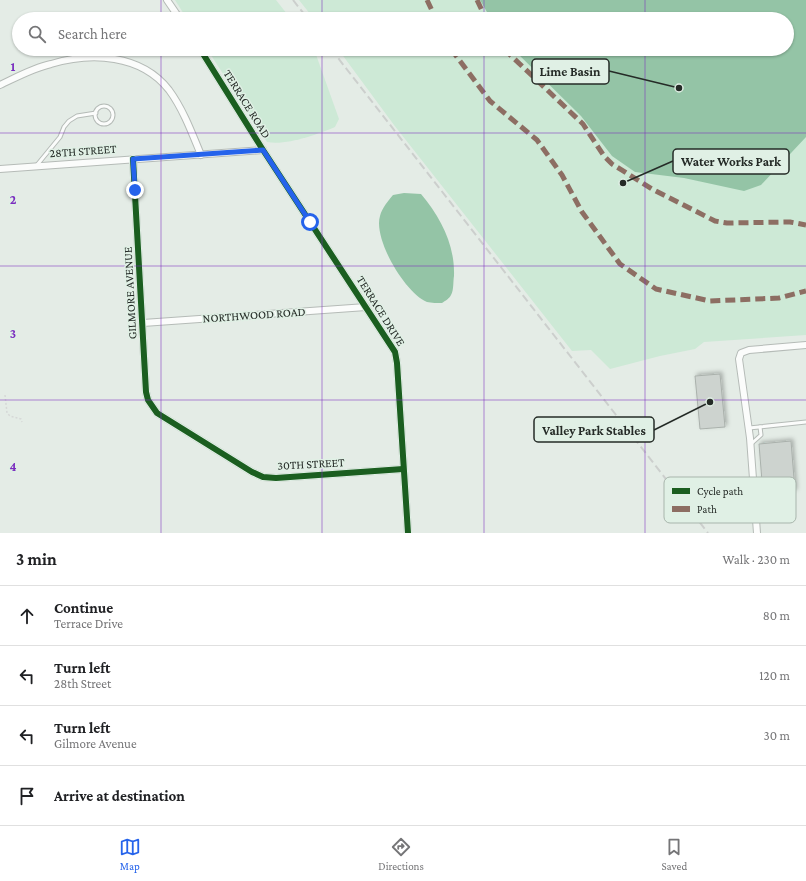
<!DOCTYPE html>
<html lang="en">
<head>
<meta charset="utf-8">
<style>
  :root { --surface:#fff; --page:#f6f6f6; --text:#202124; --muted:#757577; --line:#e0e0e0; --accent:#2563eb }
  body { margin:0; font-family:"Crimson Pro",serif; background:var(--page); color:var(--text) }
  .stop { position:absolute; width:12px; height:12px; margin:-9px; border:3px solid #2563eb; border-radius:50%; background:#fff }
  .stop.end { background:#2563eb; border-color:#fff; box-shadow:0 1px 4px #0008 }
  .list { margin:0; padding:0; list-style:none }
  h2 { display:flex; justify-content:space-between; align-items:center; height:52px; margin:0; padding:0 16px; font-size:17px }
  h2 small { font-size:13px; font-weight:400; color:var(--muted) }
  .list li { display:grid; grid-template-columns:26px 1fr auto; gap:12px; align-items:center; box-sizing:border-box; height:60px; padding:0 16px; border-top:1px solid var(--line) }
  .list b { display:block; font-size:15px; white-space:nowrap }
  .list p { margin:0; font-size:13px; white-space:nowrap; color:var(--muted) }
  .list em { font-size:13px; font-style:normal; color:var(--muted) }
  .icon { flex:none; width:22px; height:22px; fill:none; stroke:currentColor; stroke-width:2; stroke-linecap:round; stroke-linejoin:round }
  .map { position:relative; flex:none; width:806px; height:533px; overflow:hidden }
  .search { position:absolute; background:var(--surface); box-shadow:0 1px 3px #0004; left:12px; right:12px; top:12px; height:44px; display:flex; align-items:center; gap:10px; box-sizing:border-box; padding:0 14px; border-radius:22px; color:var(--muted); font-size:15px }
  .sheet { height:292px; background:var(--surface) }
  nav { display:flex; justify-content:space-around; align-items:center; box-sizing:border-box; height:56px; border-top:1px solid var(--line); background:var(--surface); font-size:11px; color:var(--muted) }
  nav a { display:grid; justify-items:center; gap:2px }
  nav .on { color:var(--accent) }
  .map>svg:first-child { display:block }
</style>
</head>
<body>
<div class="map">
<svg width="806" height="533" viewBox="0 0 806 533">
  <defs>
    <filter id="shadow"><feDropShadow dx="2" dy="-2" stdDeviation="2" flood-color="#0004"/></filter>
  </defs>
  <rect width="100%" height="100%" fill="#e4ece6"/>
  <!-- green -->
  <g fill="#cde9d6">
    <path d="M175 0H276L291 19H187Z"/>
    <path d="M299 0H806V335L704 342 695 349 660 356 610 369 591 350 572 351 394 125 338 49H787V19H314Z"/>
    <path d="M207 49H314L339 119 335 127C318 134 286 146 267 142Z"/>
  </g>
  <!-- water -->
  <g fill="#94c4a6">
    <path d="M480 0H806V137L761 185 744 191 684 178 635 172 612 156 581 116 513 49H787V19H491Z"/>
    <path d="M404 193 421 194C441 218 455 245 454 276 453 281 454 290 451 295 450 298 445 301 442 303 438 303 431 303 427 302 405 293 373 239 380 216 382 208 388 201 393 195Z"/>
  </g>
  <!-- building -->
  <g fill="#cdd3cf" stroke="#aab1ac" filter="url(#shadow)">
    <path d="M720 374 725 427 700 429 695 376Z"/>
    <path d="M791 441 795 491 763 494 759 444Z"/>
  </g>
  <g fill="none" stroke-linecap="round" stroke-linejoin="round">
    <defs>
      <g id="lane">
        <circle cx="104" cy="115" r="9"/>
        <path d="M37 165 60 137 64 127 69 121 77 116 96 113"/>
        <path d="M749 428 806 422"/>
        <path d="M751 444 761 435 760 427"/>
      </g>
      <g id="street">
        <path d="M167 0 180 19"/>
        <path d="M200 49 263 150 395 352 397 363 408 533"/>
        <path d="M0 85C17 77 33 68 51 64 91 52 141 54 169 90 183 109 192 133 201 155"/>
        <path d="M133 159 146 392 148 400 157 413 252 472 263 477 276 478 403 469"/>
        <path d="M0 169 263 150"/>
        <path d="M143 323 366 307"/>
        <path d="M757 533 750 438 739 359 741 353 749 350 806 345"/>
      </g>
    </defs>
    <!-- lane casing -->
    <use href="#lane" stroke="#b5bbb7" stroke-width="5"/>
    <!-- street casing -->
    <use href="#street" stroke="#b5bbb7" stroke-width="8"/>
    <!-- path -->
    <path stroke="#d6d8d7" stroke-width="1.5" stroke-dasharray="2 2" stroke-linecap="butt" d="M5 395 7 413 10 416 21 419 22 422"/>
    <!-- lane -->
    <use href="#lane" stroke="#fbfcfb" stroke-width="3"/>
    <!-- street -->
    <use href="#street" stroke="#fbfcfb" stroke-width="6"/>
    <!-- rail -->
    <g stroke="#cccfcd" stroke-width="2" stroke-dasharray="8 4" stroke-linecap="butt">
      <path d="M293 0 308 19"/>
      <path d="M331 49 708 533"/>
    </g>
    <!-- quiet -->
    <g stroke="#8d6e63" stroke-width="5" stroke-dasharray="10 5" stroke-linecap="butt">
      <path d="M427 0 436 19"/>
      <path d="M477 0 486 19"/>
      <path d="M451 49 490 101 537 140 562 175 582 212 620 264 656 289 710 301 779 298 806 291"/>
      <path d="M504 49 583 124 604 156 612 164 652 189 715 221 727 223 790 222 806 225"/>
    </g>
    <defs>
      <g id="cycleway">
        <path d="M200 49 263 150 395 352 397 363 408 533"/>
        <path d="M133 159 146 392 148 400 157 413 252 472 263 477 276 478 403 469"/>
      </g>
    </defs>
    <!-- cycleway casing -->
    <use href="#cycleway" stroke="#e0f0e5" stroke-width="8"/>
    <!-- cycleway -->
    <use href="#cycleway" stroke="#1b5e20" stroke-width="6"/>
  </g>
  <g fill="none" stroke-linecap="round" stroke-linejoin="round">
    <!-- route -->
    <path stroke="#2563eb" stroke-width="5" d="M135 190 133 159 263 150 310 222"/>
  </g>
  <!-- grid -->
  <path fill="none" stroke="#7b2cbf" stroke-width="1" stroke-opacity="0.55" d="M161 0V19M322 0V19M484 0V19M645 0V19M161 49V533M322 49V533M484 49V533M645 49V533M0 133H806M0 266H806M0 400H806"/>
  <g text-anchor="middle" stroke-width="3" stroke-linejoin="round" paint-order="stroke">
    <!-- street labels -->
    <g font-size="12" fill="#252b27" stroke="#e0f0e5">
      <text transform="translate(247 104) rotate(58)" y="4">TERRACE ROAD</text>
      <text transform="translate(83 151) rotate(-4)" y="4">28TH STREET</text>
      <text transform="translate(130 293) rotate(-93)" y="4">GILMORE AVENUE</text>
      <text transform="translate(381 311) rotate(58)" y="4">TERRACE DRIVE</text>
      <text transform="translate(254 315) rotate(-4)" y="4">NORTHWOOD ROAD</text>
      <text transform="translate(311 464) rotate(-3)" y="4">30TH STREET</text>
    </g>
  </g>
  <!-- legend -->
  <rect x="664" y="477" width="132" height="46" rx="6" fill="#e0f0e5" stroke="#a8b5ac" stroke-width="1"/>
  <rect x="672" y="488" width="18" height="6" fill="#1b5e20"/>
  <rect x="672" y="506" width="18" height="6" fill="#8d6e63"/>
  <g font-size="11" fill="#252b27">
    <text x="697" y="495">Cycle path</text>
    <text x="697" y="513">Path</text>
  </g>
  <g font-size="13" text-anchor="middle" font-weight="bold" fill="#7b2cbf" stroke="#e0f0e5" stroke-width="3" stroke-linejoin="round" paint-order="stroke">
    <text x="13" y="71">1</text>
    <text x="13" y="204">2</text>
    <text x="13" y="338">3</text>
    <text x="13" y="471">4</text>
  </g>
  <!-- callouts -->
  <path fill="none" stroke="#252b27" stroke-width="1.5" d="M679 88L609 71M623 183L673 161M710 402L654 430"/>
  <g fill="#252b27" stroke="#e0f0e5" stroke-width="1.5">
    <circle cx="679" cy="88" r="4"/>
    <circle cx="623" cy="183" r="4"/>
    <circle cx="710" cy="402" r="4"/>
  </g>
  <g fill="#e0f0e5" stroke="#252b27" stroke-width="1.5">
    <rect x="532" y="59" width="77" height="25" rx="4"/>
    <rect x="673" y="149" width="116" height="25" rx="4"/>
    <rect x="534" y="417" width="120" height="25" rx="4"/>
  </g>
  <g font-size="13" text-anchor="middle" font-weight="bold" fill="#252b27">
    <text x="570" y="76">Lime Basin</text>
    <text x="731" y="166">Water Works Park</text>
    <text x="594" y="435">Valley Park Stables</text>
  </g>
</svg>
<div class="stop" style="left:310px;top:222px"></div>
<div class="stop end" style="left:135px;top:190px"></div>
<div class="search"><svg class="icon" aria-label="search" viewBox="0 0 24 24"><circle cx="10" cy="10" r="6"/><path d="M15 15l6 6"/></svg>Search here</div>
</div>
<section class="sheet">
<h2>3 min<small>Walk · 230 m</small></h2>
<ul class="list">
<li><svg class="icon" aria-label="ahead" viewBox="0 0 24 24"><path d="M12 20V5M6 11l6-6 6 6"/></svg><div><b>Continue</b><p>Terrace Drive</p></div><em>80 m</em></li>
<li><svg class="icon" aria-label="left" viewBox="0 0 24 24"><path d="M17 20v-9H6M10 6l-5 5 5 5"/></svg><div><b>Turn left</b><p>28th Street</p></div><em>120 m</em></li>
<li><svg class="icon" aria-label="left" viewBox="0 0 24 24"><path d="M17 20v-9H6M10 6l-5 5 5 5"/></svg><div><b>Turn left</b><p>Gilmore Avenue</p></div><em>30 m</em></li>
<li><svg class="icon" aria-label="arrive" viewBox="0 0 24 24"><path d="M6 21V4h12l-3 4 3 4H6"/></svg><div><b>Arrive at destination</b></div></li>
</ul>
</section>
<nav>
<a class="on"><svg class="icon" aria-label="map" viewBox="0 0 24 24"><path d="M3 6l6-2 6 2 6-2v14l-6 2-6-2-6 2zM9 4v14M15 6v14"/></svg>Map</a>
<a><svg class="icon" aria-label="directions" viewBox="0 0 24 24"><path d="M12 3l9 9-9 9-9-9zM9 14v-3h6M13 9l2 2-2 2"/></svg>Directions</a>
<a><svg class="icon" aria-label="saved" viewBox="0 0 24 24"><path d="M7 4h10v16l-5-4-5 4z"/></svg>Saved</a>
</nav>
</body>
</html>
